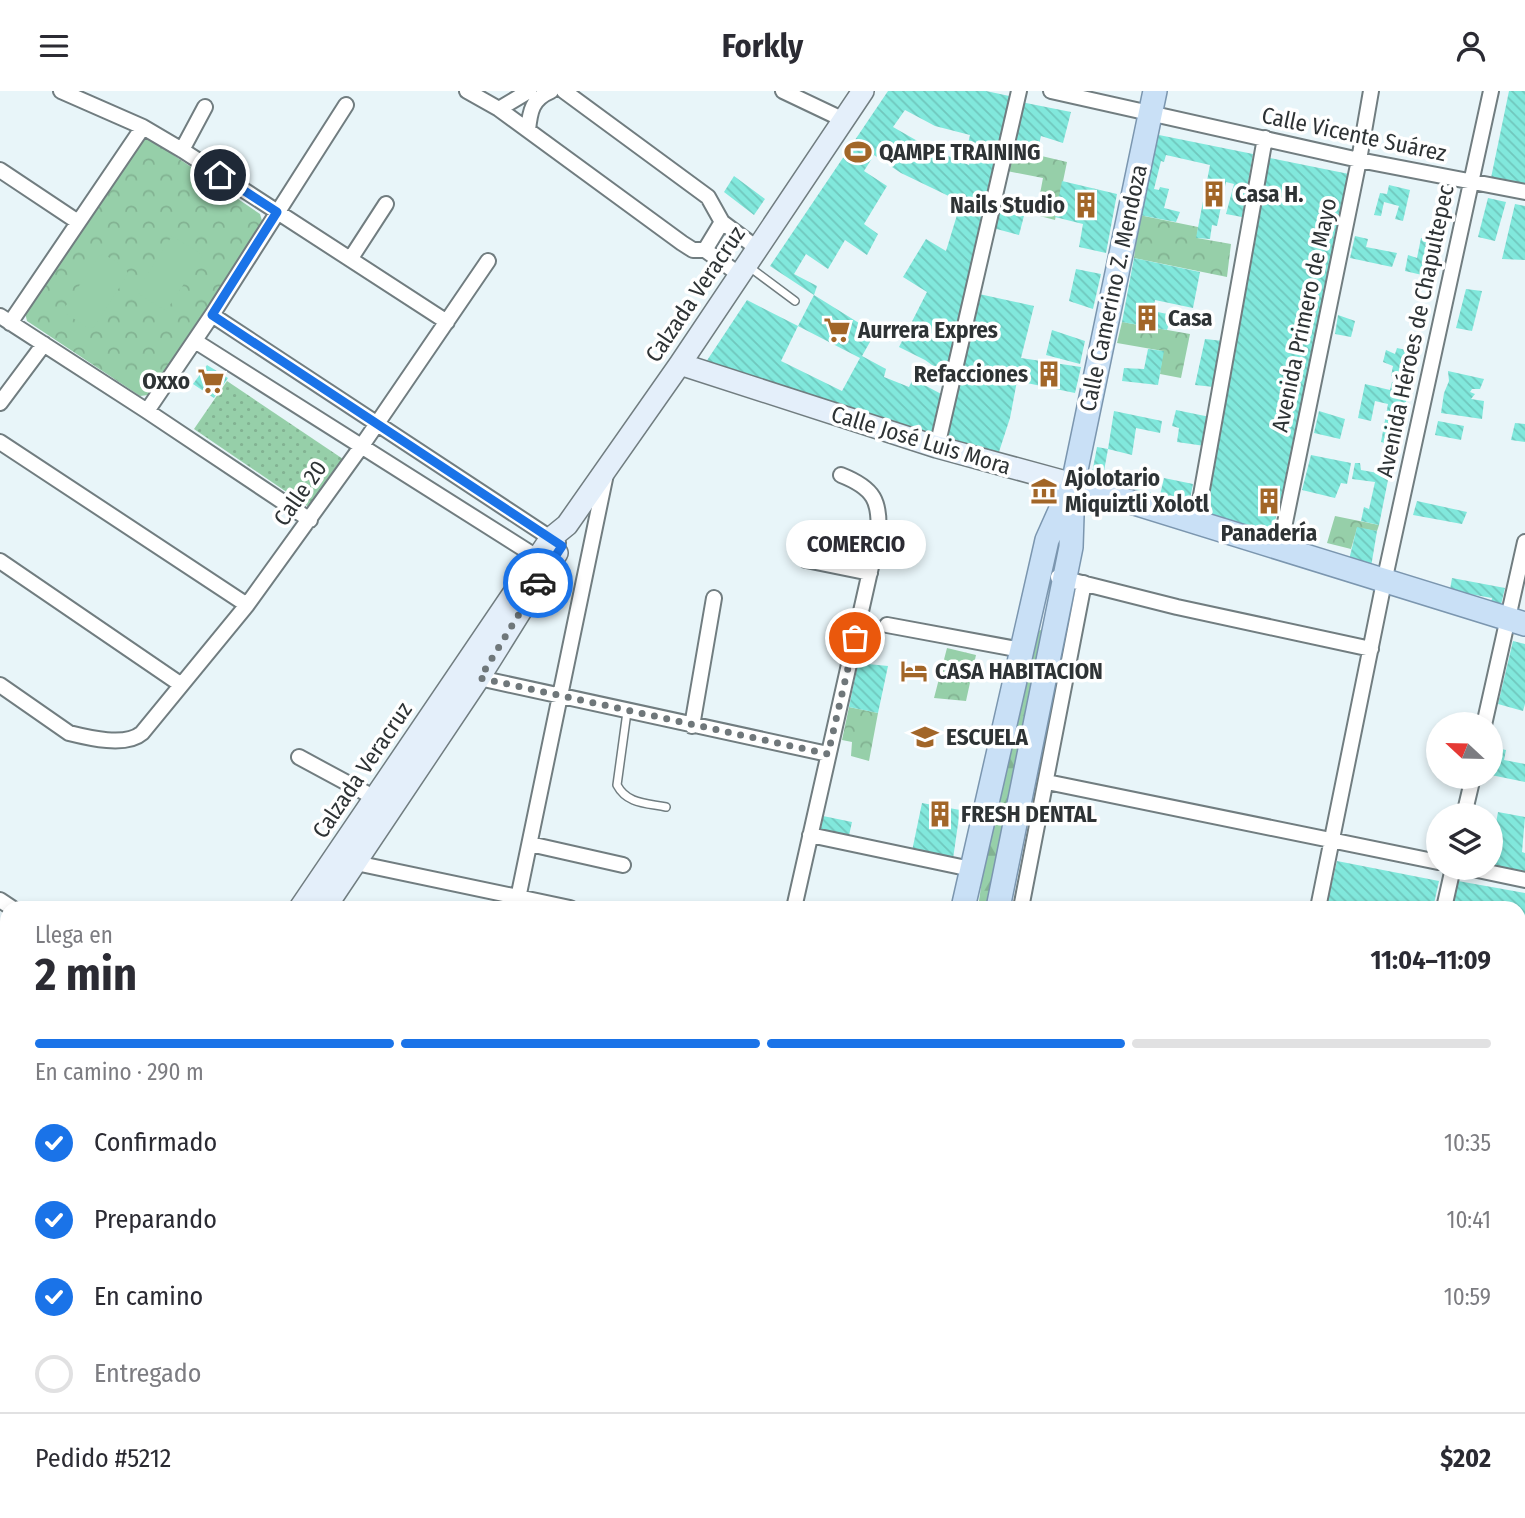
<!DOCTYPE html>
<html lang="es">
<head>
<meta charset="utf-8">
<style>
	:root { --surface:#fff; --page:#f7f7f7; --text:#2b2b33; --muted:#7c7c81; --line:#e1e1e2; --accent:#1a73e8 }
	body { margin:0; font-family:"Fira Sans Condensed",sans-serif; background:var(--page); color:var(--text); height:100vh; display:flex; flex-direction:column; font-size:26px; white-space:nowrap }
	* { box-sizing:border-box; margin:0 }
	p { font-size:23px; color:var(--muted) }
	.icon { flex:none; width:38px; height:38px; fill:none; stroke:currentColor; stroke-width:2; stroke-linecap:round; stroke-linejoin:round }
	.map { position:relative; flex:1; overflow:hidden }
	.sheet { position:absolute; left:0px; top:810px; width:1526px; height:618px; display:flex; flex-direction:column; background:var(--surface); border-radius:21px 21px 0 0; box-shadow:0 4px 10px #0003 }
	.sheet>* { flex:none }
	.needle { width:46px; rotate:292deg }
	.controls { position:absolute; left:1426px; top:621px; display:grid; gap:14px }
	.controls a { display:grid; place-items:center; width:77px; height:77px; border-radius:50%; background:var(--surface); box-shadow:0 4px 10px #0003; font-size:35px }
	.pin { position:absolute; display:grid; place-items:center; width:60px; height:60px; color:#fff; margin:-30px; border:4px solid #fff; border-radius:50%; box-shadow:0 2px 7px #0007 }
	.courier { position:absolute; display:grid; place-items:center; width:70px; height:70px; margin:-35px; border:5px solid #1a73e8; border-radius:50%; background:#fff; color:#222; box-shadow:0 2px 9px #0007 }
	.bubble { position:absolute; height:49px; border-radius:24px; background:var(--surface); box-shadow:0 4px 10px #0003; font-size:23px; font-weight:700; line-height:49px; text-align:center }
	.overview em { font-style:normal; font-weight:700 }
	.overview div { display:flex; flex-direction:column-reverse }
	.overview { display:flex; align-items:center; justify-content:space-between; height:119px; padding:0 35px }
	h1 { font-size:46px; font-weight:700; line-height:52px }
	.bar { display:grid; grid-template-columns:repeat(4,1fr); gap:10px 7px; align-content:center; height:84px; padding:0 35px }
	.bar i { height:9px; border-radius:5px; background:var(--line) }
	.bar .current { background:var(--accent) }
	.bar p { grid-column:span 4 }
	.line { display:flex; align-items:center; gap:18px; padding:0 35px; border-top:2px solid var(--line) }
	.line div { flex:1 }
	ol { padding:0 35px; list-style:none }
	li { display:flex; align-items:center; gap:21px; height:77px }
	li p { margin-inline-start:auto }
	li .icon { padding:7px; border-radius:50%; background:var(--accent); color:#fff; stroke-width:4 }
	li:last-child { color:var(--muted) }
	li i { width:38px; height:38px; border:4px solid var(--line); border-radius:50% }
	header { display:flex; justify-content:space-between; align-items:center; height:91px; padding:0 35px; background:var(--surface); font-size:32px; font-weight:700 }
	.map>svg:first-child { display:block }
	.grass { fill:url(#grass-dots) }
	.forest { fill:url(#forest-firs) }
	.park { fill:url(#park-crowns) }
	.pitch { fill:#96cfa9 }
	.building { fill:url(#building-back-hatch); fill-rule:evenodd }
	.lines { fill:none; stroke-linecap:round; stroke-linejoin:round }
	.lane-casing { stroke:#717d80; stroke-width:10 }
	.street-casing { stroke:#717d80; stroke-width:18 }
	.secondary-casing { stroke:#717d80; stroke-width:24 }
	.primary-casing { stroke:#7b96af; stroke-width:26 }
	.lane { stroke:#fff; stroke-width:7 }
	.street { stroke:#fff; stroke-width:14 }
	.secondary { stroke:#e4effa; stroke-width:21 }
	.primary { stroke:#c9e0f6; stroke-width:23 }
	.done { stroke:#6f777a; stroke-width:7; stroke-dasharray:0 12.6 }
	.route { stroke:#1a73e8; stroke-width:9 }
	.labels { text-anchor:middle; stroke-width:7; stroke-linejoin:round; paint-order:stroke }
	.street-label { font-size:23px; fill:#2e3335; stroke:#fff }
	.poi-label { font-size:23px; font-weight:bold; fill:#2e3335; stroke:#fff; text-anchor:start }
</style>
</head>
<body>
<header><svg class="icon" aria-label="menu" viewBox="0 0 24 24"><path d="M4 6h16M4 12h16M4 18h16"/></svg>Forkly<svg class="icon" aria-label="person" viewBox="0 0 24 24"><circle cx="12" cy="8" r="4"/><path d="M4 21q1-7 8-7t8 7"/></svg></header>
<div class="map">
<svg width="1525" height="1427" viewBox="0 0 1525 1427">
	<defs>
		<pattern id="grass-dots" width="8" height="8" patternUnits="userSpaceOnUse" patternTransform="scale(1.75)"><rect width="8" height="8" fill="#96cfa9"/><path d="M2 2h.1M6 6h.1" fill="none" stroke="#82b292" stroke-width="1.8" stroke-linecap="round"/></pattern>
		<pattern id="forest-firs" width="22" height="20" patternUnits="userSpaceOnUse" patternTransform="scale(1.75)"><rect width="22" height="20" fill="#96cfa9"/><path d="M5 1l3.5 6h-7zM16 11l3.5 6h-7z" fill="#82b292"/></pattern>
		<pattern id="park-crowns" width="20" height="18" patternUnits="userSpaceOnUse" patternTransform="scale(1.75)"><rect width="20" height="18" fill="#96cfa9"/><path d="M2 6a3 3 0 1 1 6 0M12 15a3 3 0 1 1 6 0" fill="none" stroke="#82b292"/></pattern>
		<pattern id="building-back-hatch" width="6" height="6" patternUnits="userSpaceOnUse" patternTransform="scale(1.75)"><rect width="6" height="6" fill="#81e8dc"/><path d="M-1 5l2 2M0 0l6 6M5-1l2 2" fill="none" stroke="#70c7bd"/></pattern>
	</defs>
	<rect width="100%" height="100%" fill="#e8f5f9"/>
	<!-- grass -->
	<path class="grass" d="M 227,290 L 343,368 L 310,417 L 194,338 Z"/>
	<!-- forest -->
	<path class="forest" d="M 1042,538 L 1045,541 L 988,817 L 978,817 L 989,739 L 1039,540 Z"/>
	<!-- park -->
	<path class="park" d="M 150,48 L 260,123 L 263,133 L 148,304 L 140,305 L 27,230 L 25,222 L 140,50 Z
		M 1033,63 L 1067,71 L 1055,129 L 1036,124 L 1043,87 L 1007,80 L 1010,67 L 1030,71 Z
		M 1139,124 L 1198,136 L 1197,147 L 1231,153 L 1227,186 L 1134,167 Z
		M 1122,231 L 1190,243 L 1181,287 L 1160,283 L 1163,260 L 1117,252 Z
		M 1335,425 L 1379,434 L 1377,440 L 1357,437 L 1351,458 L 1327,452 Z
		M 947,557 L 976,564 L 966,610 L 934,607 Z
		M 849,616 L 878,622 L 869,670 L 851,665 L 852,651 L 842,649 Z"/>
	<!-- pitch -->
	<path class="pitch" d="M 172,145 L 203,164 L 166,220 L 136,201 Z
		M 104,163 L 126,178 L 128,183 L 94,236 L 88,237 L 65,222 L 65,216 L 99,165 Z"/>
	<!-- building -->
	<path class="building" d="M 888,0 L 986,0 L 1014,6 L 949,286 L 925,269 L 899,256 L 927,201 L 903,186 L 926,148 L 946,160 L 961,111 L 901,82 L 874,64 L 864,80 L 887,95 L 864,133 L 878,143 L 867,164 L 845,149 L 828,178 L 806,163 L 794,183 L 817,195 L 814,204 L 770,175 ZM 905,19 L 935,35 L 970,44 L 967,57 L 974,59 L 969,74 L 928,56 L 893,36 Z
		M 1509,0 L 1525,0 L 1525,93 L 1491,87 Z
		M 1021,11 L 1071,21 L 1063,52 L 1041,45 L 1037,62 L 1011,57 Z
		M 1154,43 L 1253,63 L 1242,126 L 1226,123 L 1234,93 L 1226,91 L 1217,135 L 1212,134 L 1210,148 L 1196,147 L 1210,74 L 1166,64 L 1164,71 L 1161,70 L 1154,98 L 1159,99 L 1160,96 L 1169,98 L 1164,117 L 1180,121 L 1176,131 L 1139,124 Z
		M 1265,66 L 1349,83 L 1282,403 L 1270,450 L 1202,432 Z
		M 734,85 L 765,108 L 754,124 L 724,101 Z
		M 1062,90 L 1117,103 L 1106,162 L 1079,156 L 1083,133 L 1055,126 Z
		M 1389,94 L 1410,99 L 1403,130 L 1395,128 L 1399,115 L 1384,111 L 1381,125 L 1374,124 L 1380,102 L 1387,103 Z
		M 1488,107 L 1506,111 L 1495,150 L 1478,146 Z
		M 1515,113 L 1525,115 L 1525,169 L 1502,168 Z
		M 997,114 L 1025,121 L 1019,144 L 993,137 Z
		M 1355,145 L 1368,148 L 1366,156 L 1397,162 L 1392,176 L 1350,167 Z
		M 1421,147 L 1442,152 L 1435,187 L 1405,180 L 1408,164 L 1417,167 Z
		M 1134,167 L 1200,181 L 1193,217 L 1155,209 L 1153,220 L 1172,224 L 1167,239 L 1122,231 Z
		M 1076,178 L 1101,183 L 1093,218 L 1069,210 Z
		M 1466,198 L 1482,200 L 1472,240 L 1456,237 Z
		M 979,203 L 1034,215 L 1021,267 L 1081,276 L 1075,302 L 1017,290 L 1010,327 L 997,367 L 942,350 Z
		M 814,204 L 875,242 L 862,265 L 886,278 L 884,286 L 909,296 L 913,288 L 945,305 L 934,351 L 704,274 L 747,209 L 798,235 L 781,270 L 842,300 L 860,267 L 798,235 Z
		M 1338,224 L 1355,230 L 1351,246 L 1335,243 Z
		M 1052,239 L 1085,250 L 1080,273 L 1046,264 Z
		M 1205,248 L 1223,250 L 1214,296 L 1195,294 Z
		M 1397,257 L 1419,262 L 1412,289 L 1391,285 L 1393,275 L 1383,271 L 1386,259 L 1395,263 Z
		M 1148,258 L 1164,260 L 1158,294 L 1122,290 L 1124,277 L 1144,278 Z
		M 207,274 L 228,287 L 214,307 L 193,293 Z
		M 1448,280 L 1484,288 L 1480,298 L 1472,298 L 1470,301 L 1475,303 L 1471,308 L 1484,310 L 1482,328 L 1441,322 L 1444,302 L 1449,290 Z
		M 1392,291 L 1409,296 L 1397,355 L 1381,351 L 1388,313 L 1375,310 L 1371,330 L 1358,327 L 1365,293 L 1390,299 Z
		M 1176,319 L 1210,326 L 1205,355 L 1177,351 L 1179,337 L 1172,335 Z
		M 1114,320 L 1162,330 L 1160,342 L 1136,337 L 1132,364 L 1108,358 Z
		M 1319,320 L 1345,328 L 1340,348 L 1314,342 Z
		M 1438,330 L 1464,335 L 1461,349 L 1435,344 Z
		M 1515,332 L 1525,333 L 1525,351 L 1511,349 Z
		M 1097,356 L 1108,358 L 1100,402 L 1089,398 Z
		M 1311,364 L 1351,372 L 1347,393 L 1341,392 L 1335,407 L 1302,399 Z
		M 1355,372 L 1360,372 L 1361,379 L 1389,384 L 1379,434 L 1361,430 L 1364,416 L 1369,418 L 1375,391 L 1352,388 Z
		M 1164,387 L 1193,393 L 1187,424 L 1157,417 L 1129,407 L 1133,397 L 1159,404 L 1157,417 Z
		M 1417,410 L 1467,421 L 1462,433 L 1413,424 Z
		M 1357,436 L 1377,440 L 1371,476 L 1349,469 Z
		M 1452,487 L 1505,497 L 1500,518 L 1490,516 L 1492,507 L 1458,501 L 1449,505 Z
		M 1513,550 L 1525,553 L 1525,613 L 1523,620 L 1498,613 Z
		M 858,572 L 888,575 L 878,622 L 849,616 Z
		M 1491,656 L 1506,659 L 1504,669 L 1525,673 L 1525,691 L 1491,684 Z
		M 922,712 L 960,719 L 953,768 L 912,760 Z
		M 1498,721 L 1525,726 L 1522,761 L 1525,762 L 1525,782 L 1491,776 L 1491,743 L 1494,743 Z
		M 823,725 L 852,731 L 848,749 L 820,743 Z
		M 1337,770 L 1439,790 L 1433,817 L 1326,817 Z
		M 1458,790 L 1525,802 L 1525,989 L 1519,988 L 1519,817 L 1453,817 Z"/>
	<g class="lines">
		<!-- lane casing -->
		<g class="lane-casing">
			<path id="lane" d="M 748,175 L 795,210
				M 627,621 L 617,694 C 627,713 646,712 666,716
				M 782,1427 L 783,1421"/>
		</g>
		<!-- street casing -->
		<g class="street-casing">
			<path id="street" d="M 61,0 L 143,36 L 182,59 L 447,231
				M 467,0 L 499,18 L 682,152 L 693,159 L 705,159 L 740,184
				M 564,0 L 708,106 L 722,131 L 758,158
				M 783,0 L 844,29
				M 1051,0 L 1359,69 L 1525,101
				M 499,18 L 529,0
				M 528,39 C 530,20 532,8 551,0
				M 182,59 L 205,16
				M 0,79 L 78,131
				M 705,159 L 722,131
				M 351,167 L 386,113
				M 212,224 L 558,452
				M 0,225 L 147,320 L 310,429
				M 10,232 L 143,36
				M 195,250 L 543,470
				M 0,312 L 44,253
				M 147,320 L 212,224 L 346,14
				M 0,351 L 247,514
				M 937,356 L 1019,0
				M 1196,432 L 1265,47
				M 1280,456 L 1359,69 L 1371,0
				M 806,469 L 870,482
				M 0,470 L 180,593
				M 1058,486 L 1177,516 L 1371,558
				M 887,534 L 1022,559
				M 479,587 L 828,663
				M 0,594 L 69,642 C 89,647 126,656 142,642 L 247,514 L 361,356 L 488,170
				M 1484,634 L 1525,451
				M 692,635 L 714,507
				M 299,666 L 375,707
				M 1047,691 L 1438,771
				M 1464,724 L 1473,686
				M 810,744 L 971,778
				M 530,753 L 623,774
				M 349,768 L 356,772 L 570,817
				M 1468,777 L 1525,789
				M 0,809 L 12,817
				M 516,817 L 606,383
				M 794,817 L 878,445 C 881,410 874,397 841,384
				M 1021,817 L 1084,492
				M 1318,817 L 1384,491 L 1491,0
				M 1444,817 L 1453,777
				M 0,1060 L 7,1062
				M 1519,1109 L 1525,1083
				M 0,1372 L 7,1374
				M 164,1421 L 165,1427
				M 1103,1421 L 1129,1427
				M 91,1427 L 92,1423
				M 377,1427 L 378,1421
				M 1052,1427 L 1053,1421
				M 1183,1427 L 1185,1421
				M 1308,1427 L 1309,1421
				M 1446,1427 L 1447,1421"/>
		</g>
		<!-- secondary casing -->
		<g class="secondary-casing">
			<path id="secondary" d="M 680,273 L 937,356 L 1073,393
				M 300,817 L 530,478 L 551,447 L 567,434 L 680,273 L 863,0
				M 325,817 L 479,587 L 557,462
				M 0,1262 L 7,1252
				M 0,1299 L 7,1288"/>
		</g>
		<!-- primary casing -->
		<g class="primary-casing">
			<path id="primary" d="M 1073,393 L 1525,533
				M 963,817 L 1047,449 L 1068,402
				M 998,817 L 1071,456 L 1073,393 L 1155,0
				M 836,1427 L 838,1421
				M 876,1427 L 877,1421"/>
		</g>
		<!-- lane -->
		<use href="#lane" class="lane"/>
		<!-- street -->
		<use href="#street" class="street"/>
		<!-- secondary -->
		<use href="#secondary" class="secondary"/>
		<!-- primary -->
		<use href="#primary" class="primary"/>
	</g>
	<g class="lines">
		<!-- done -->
		<path class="done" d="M 538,492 L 480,587 L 828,663 L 855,547"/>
		<!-- route -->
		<path class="route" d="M 220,84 L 277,121 L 212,224 L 562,455 L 538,492"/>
	</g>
	<!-- icons -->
	<defs>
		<g id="stadium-bare" transform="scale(2.1)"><path d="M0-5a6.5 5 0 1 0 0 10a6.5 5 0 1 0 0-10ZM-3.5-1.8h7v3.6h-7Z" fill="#a26628" stroke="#fff" stroke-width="2.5" paint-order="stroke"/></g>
		<g id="building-bare" transform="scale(2.1)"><path d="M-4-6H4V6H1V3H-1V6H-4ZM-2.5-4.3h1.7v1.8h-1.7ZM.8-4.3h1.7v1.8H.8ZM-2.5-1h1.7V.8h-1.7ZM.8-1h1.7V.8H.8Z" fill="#a26628" stroke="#fff" stroke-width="2.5" paint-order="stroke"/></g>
		<g id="supermarket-bare" transform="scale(2.1)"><path d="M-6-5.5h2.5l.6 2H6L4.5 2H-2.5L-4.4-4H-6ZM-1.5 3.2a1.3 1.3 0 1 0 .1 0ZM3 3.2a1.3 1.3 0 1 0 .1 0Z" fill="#a26628" stroke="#fff" stroke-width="2.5" paint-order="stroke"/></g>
		<g id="museum-bare" transform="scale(2.1)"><path d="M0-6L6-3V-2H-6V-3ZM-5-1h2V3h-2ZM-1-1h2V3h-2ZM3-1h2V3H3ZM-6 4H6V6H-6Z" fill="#a26628" stroke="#fff" stroke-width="2.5" paint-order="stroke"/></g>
		<g id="hotel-bare" transform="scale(2.1)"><path d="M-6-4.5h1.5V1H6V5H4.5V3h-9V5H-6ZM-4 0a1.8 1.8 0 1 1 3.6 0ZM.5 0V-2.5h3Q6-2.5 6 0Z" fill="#a26628" stroke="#fff" stroke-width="2.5" paint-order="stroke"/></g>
		<g id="school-bare" transform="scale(2.1)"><path d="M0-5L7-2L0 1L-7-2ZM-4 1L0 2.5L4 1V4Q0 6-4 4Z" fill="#a26628" stroke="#fff" stroke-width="2.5" paint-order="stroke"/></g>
	</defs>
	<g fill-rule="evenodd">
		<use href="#stadium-bare" x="858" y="61"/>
		<use href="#building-bare" x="1214" y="103"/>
		<use href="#building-bare" x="1086" y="114"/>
		<use href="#building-bare" x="1147" y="227"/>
		<use href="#supermarket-bare" x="837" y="239"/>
		<use href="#building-bare" x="1049" y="283"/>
		<use href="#supermarket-bare" x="211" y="290"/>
		<use href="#museum-bare" x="1044" y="400"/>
		<use href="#building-bare" x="1269" y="410"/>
		<use href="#hotel-bare" x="914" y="580"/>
		<use href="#school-bare" x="925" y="646"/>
		<use href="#building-bare" x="940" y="723"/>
	</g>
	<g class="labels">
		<!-- street labels -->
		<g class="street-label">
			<text transform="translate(1354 43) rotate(12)" y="8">Calle Vicente Suárez</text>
			<text transform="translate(1113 197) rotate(-78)" y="8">Calle Camerino Z. Mendoza</text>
			<text transform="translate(695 203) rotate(-56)" y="8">Calzada Veracruz</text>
			<text transform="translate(1304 224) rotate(-78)" y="8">Avenida Primero de Mayo</text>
			<text transform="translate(1415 240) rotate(-78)" y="8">Avenida Héroes de Chapultepec</text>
			<text transform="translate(921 349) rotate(17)" y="8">Calle José Luis Mora</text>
			<text transform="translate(300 402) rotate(-55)" y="8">Calle 20</text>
			<text transform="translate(362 679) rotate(-56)" y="8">Calzada Veracruz</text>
		</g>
		<!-- poi labels -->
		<g class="poi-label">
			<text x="879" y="69">QAMPE TRAINING</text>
			<text x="1235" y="111">Casa H.</text>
			<text x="1065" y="122" text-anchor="end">Nails Studio</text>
			<text x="1168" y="235">Casa</text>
			<text x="858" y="247">Aurrera Expres</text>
			<text x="1028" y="291" text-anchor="end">Refacciones</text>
			<text x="190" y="298" text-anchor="end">Oxxo</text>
			<text x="1065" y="395">Ajolotario<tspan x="1065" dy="26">Miquiztli Xolotl</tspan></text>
			<text x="1269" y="450" text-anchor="middle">Panadería</text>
			<text x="935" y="588">CASA HABITACION</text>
			<text x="946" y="654">ESCUELA</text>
			<text x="961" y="731">FRESH DENTAL</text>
		</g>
	</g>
</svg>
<div class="controls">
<a><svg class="needle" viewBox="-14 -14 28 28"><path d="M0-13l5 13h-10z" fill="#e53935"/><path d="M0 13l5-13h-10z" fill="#7c7c81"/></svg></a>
<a><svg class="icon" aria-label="layers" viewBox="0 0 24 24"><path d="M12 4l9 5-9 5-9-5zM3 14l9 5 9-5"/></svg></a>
</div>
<div class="pin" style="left:855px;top:547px;background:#ea580c"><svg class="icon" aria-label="bag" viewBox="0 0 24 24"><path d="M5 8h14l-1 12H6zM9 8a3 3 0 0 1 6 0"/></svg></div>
<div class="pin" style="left:220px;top:84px;background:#1f2937"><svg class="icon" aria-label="home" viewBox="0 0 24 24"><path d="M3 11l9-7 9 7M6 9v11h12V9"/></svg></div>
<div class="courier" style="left:538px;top:492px"><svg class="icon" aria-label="car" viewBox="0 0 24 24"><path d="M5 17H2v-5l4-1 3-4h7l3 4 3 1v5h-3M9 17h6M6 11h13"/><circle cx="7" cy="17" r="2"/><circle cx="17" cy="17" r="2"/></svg></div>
<div class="bubble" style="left:786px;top:429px;width:140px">COMERCIO</div>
<section class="sheet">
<div class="overview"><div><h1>2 min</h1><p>Llega en</p></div><em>11:04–11:09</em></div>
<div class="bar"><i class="current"></i><i class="current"></i><i class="current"></i><i></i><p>En camino · 290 m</p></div>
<ol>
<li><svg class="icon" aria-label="check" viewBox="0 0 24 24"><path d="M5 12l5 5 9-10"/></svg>Confirmado<p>10:35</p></li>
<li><svg class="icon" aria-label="check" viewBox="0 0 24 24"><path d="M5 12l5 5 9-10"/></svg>Preparando<p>10:41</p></li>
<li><svg class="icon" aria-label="check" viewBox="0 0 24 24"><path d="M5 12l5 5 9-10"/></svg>En camino<p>10:59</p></li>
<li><i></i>Entregado</li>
</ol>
<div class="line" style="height:91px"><div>Pedido #5212</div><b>$202</b></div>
</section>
</div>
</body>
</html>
